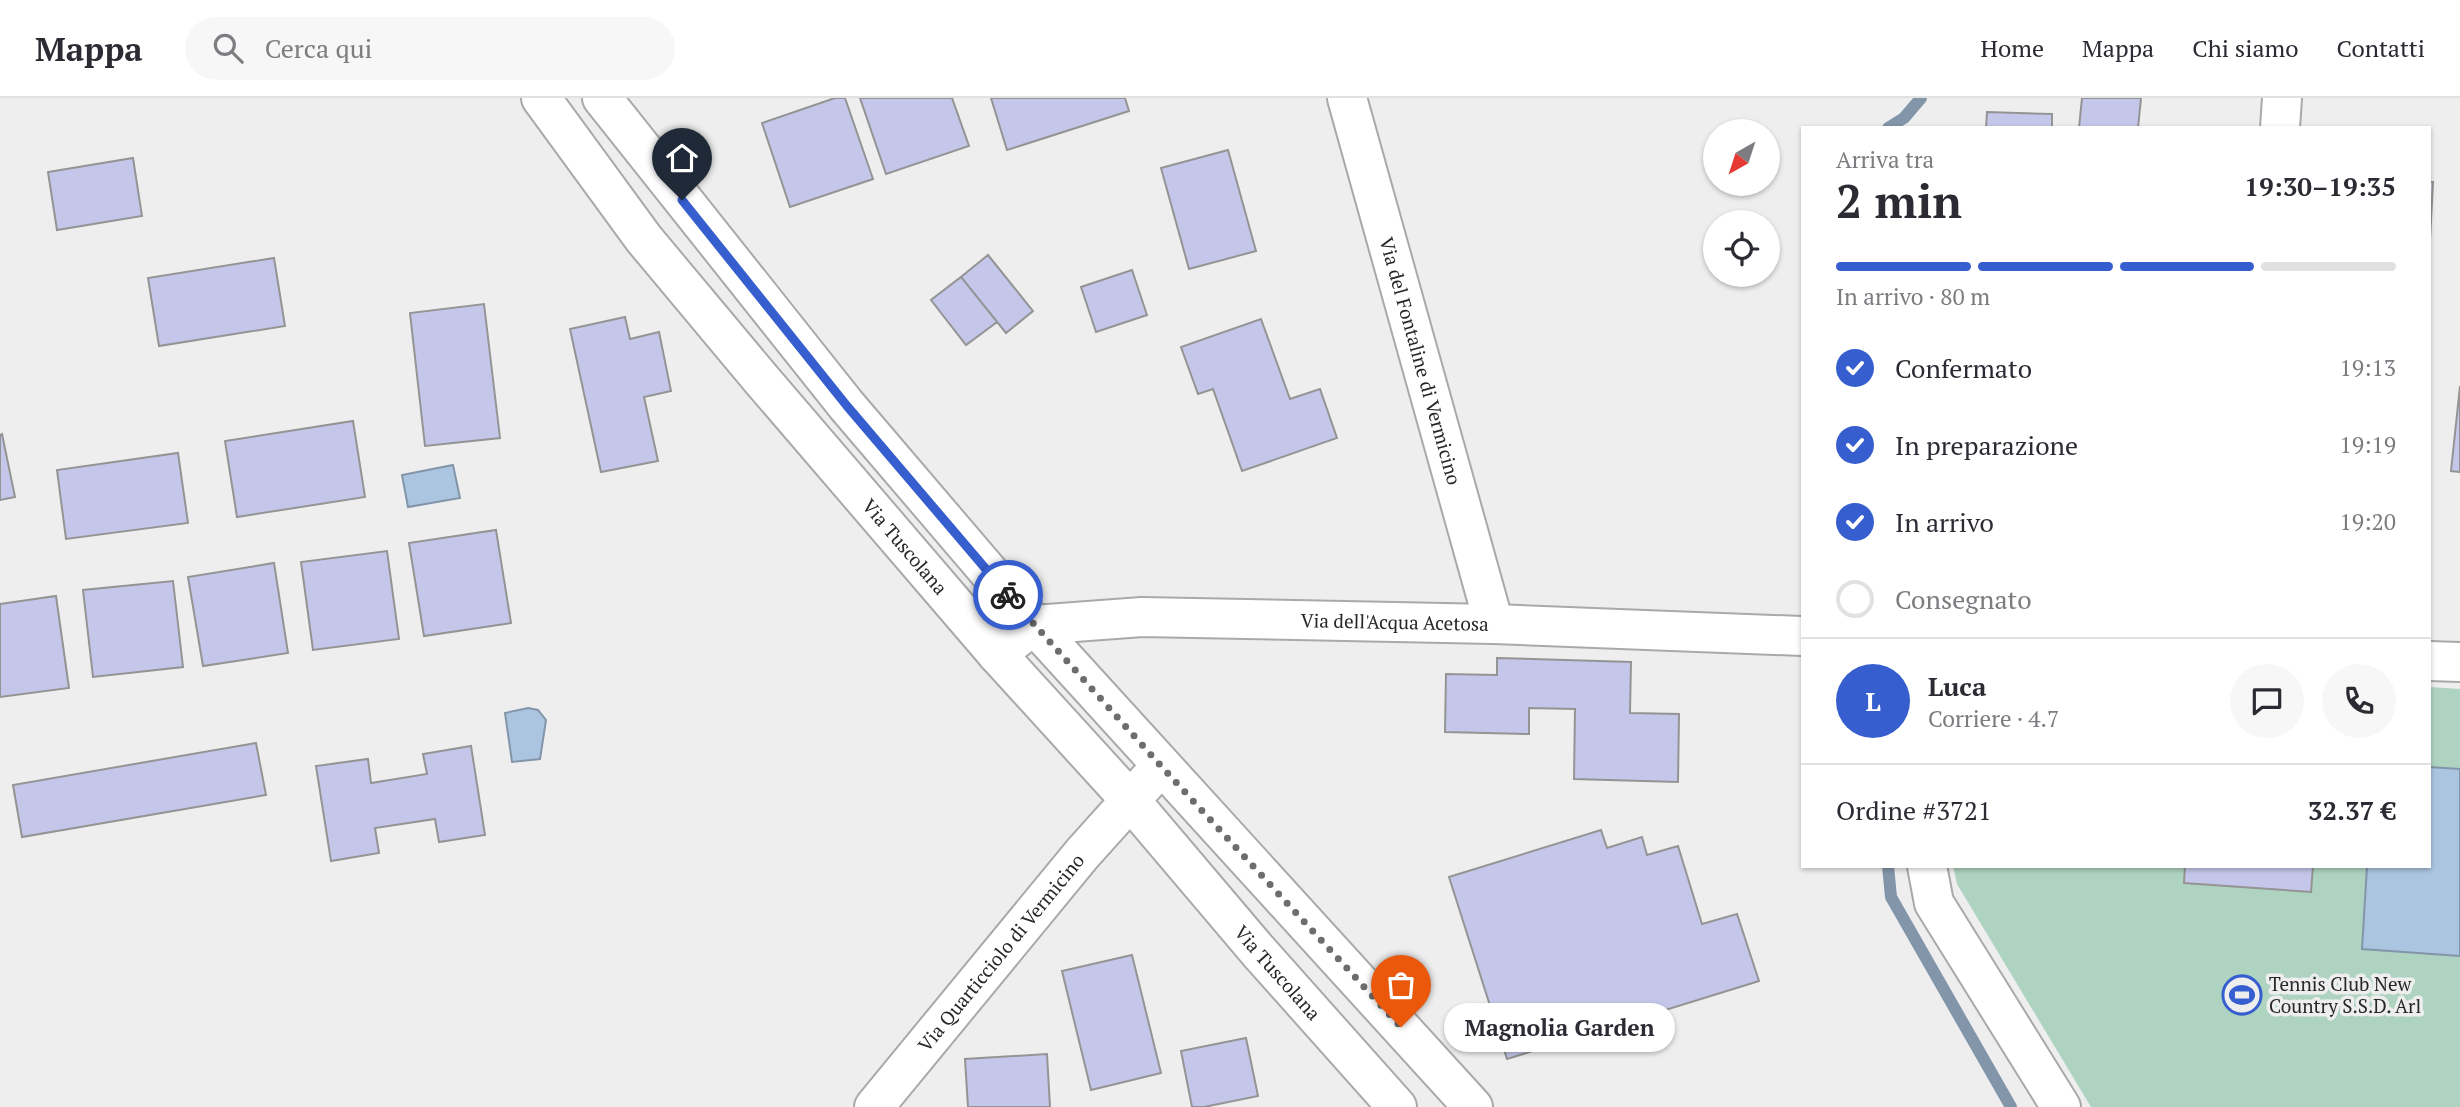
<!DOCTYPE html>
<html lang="it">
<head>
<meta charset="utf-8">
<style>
	:root { --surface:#fff; --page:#f7f7f7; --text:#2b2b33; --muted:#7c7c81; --line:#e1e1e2; --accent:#375ecf }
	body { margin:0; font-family:"PT Serif",serif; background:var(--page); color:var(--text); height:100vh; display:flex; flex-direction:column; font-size:26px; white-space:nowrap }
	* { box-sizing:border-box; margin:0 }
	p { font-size:23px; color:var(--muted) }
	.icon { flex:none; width:38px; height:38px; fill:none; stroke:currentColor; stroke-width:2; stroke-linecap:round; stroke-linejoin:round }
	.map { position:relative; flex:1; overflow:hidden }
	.details { position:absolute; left:1801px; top:28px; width:630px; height:742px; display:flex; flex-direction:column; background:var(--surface); border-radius:0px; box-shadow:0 2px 5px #0004 }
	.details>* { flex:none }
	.needle { width:46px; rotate:219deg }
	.controls { position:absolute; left:1703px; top:21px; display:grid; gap:14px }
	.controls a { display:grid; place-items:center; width:77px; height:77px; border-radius:50%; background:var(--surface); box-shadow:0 2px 5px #0004; font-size:35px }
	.pin { position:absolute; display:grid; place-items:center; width:60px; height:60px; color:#fff; margin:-72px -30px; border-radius:50% 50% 50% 0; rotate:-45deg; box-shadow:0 0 7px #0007 }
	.pin .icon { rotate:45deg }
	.courier { position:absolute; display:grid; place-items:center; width:70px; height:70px; margin:-35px; border:5px solid #375ecf; border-radius:50%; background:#fff; color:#222; box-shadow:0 2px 9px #0007 }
	.bubble { position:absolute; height:49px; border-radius:24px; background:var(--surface); box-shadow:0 2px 5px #0004; font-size:23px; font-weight:800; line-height:49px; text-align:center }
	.summary em { font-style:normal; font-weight:800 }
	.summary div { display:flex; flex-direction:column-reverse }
	.summary { display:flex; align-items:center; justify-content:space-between; height:119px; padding:0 35px }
	h1 { font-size:46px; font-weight:800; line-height:52px }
	.bar { display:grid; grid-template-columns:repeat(4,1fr); gap:10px 7px; align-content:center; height:84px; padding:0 35px }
	.bar i { height:9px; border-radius:5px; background:var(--line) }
	.bar .selected { background:var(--accent) }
	.bar p { grid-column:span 4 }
	.line { display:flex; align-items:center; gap:18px; padding:0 35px; border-top:2px solid var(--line) }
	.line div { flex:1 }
	.round { display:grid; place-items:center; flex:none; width:74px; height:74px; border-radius:37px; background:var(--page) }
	ol { padding:0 35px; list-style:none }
	li { display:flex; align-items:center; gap:21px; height:77px }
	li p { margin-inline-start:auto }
	li .icon { padding:7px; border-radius:50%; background:var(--accent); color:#fff; stroke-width:4 }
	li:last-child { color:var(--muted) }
	li i { width:38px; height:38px; border:4px solid var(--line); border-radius:50% }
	header { display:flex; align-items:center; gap:42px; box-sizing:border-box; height:98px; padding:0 35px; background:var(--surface); border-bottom:2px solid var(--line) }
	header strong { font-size:33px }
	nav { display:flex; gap:38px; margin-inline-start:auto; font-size:24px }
	.search { width:490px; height:63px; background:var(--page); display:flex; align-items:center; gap:18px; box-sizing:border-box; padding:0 24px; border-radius:38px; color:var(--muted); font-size:26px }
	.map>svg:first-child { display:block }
	.green { fill:#aed3c1 }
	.water { fill:#abc4e0; stroke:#8395a9; stroke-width:2 }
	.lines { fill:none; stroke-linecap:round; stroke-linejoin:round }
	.stream { stroke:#8395a9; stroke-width:12 }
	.building { fill:#c5c7ea; stroke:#949495; stroke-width:2 }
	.minor-casing { stroke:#a9a9aa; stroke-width:42 }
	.major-casing { stroke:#a9a9aa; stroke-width:42 }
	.minor { stroke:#fff; stroke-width:38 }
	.major { stroke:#fff; stroke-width:38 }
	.done { stroke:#6d6d6e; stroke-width:7; stroke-dasharray:0 12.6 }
	.route { stroke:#375ecf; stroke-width:9 }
	.labels { text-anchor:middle; stroke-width:7; stroke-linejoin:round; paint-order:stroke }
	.street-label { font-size:19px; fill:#272728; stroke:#eeeeef }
	.poi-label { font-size:19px; fill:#272728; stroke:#eeeeef; text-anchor:start }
</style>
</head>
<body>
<header>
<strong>Mappa</strong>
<div class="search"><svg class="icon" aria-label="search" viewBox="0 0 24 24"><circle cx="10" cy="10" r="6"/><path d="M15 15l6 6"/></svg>Cerca qui</div>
<nav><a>Home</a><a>Mappa</a><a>Chi siamo</a><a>Contatti</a></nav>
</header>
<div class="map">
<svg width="2460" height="1009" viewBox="0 0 2460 1009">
	<rect width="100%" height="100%" fill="#eeeeef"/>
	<!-- green -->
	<path class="green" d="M 2429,589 L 2460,591 L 2460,1009 L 2091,1009 L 1957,786 L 1953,768 L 2429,768 Z"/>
	<!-- water -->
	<path class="water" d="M 453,367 L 460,400 L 408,409 L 402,377 Z
		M 528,610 L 538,612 L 546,622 L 540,661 L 512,664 L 505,615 Z
		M 2429,669 L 2460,671 L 2460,858 L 2362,851 L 2367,768 L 2429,768 Z"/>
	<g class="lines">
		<!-- stream -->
		<path class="stream" d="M 1888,30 L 1904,20 L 1921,0
			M 1888,768 L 1891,799 L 2011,1009"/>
	</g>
	<!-- building -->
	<path class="building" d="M 835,0 L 845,0 L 873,81 L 790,109 L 762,25 Z
		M 860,0 L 952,0 L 969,48 L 886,76 Z
		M 991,0 L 1125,0 L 1129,13 L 1007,52 Z
		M 2082,0 L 2141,0 L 2138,30 L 2079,30 Z
		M 1987,14 L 2052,16 L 2052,30 L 1986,30 Z
		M 1228,52 L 1256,153 L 1189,171 L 1161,70 Z
		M 133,60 L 142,118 L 57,132 L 48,74 Z
		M 2429,84 L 2433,84 L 2429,161 Z
		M 988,157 L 1033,213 L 1006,235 L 961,179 Z
		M 274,160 L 285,228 L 159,248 L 148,180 Z
		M 1132,172 L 1147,217 L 1096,234 L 1081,189 Z
		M 961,179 L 997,224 L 966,247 L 931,202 Z
		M 484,206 L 500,340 L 425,348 L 410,215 Z
		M 625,219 L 630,241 L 659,234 L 671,293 L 644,299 L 658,363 L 601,374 L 570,231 Z
		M 1261,221 L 1290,301 L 1320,291 L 1337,340 L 1242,373 L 1213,291 L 1198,296 L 1181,249 Z
		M 2460,288 L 2460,374 L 2451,373 Z
		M 353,323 L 365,399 L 237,419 L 225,343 Z
		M 2,336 L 15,399 L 0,402 L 0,337 Z
		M 178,355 L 188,425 L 66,441 L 57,372 Z
		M 496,432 L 511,525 L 424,538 L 409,445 Z
		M 387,453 L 399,541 L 313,552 L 301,464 Z
		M 274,465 L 288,555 L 203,568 L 188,479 Z
		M 173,483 L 183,569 L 93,579 L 83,492 Z
		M 56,498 L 69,590 L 0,599 L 0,506 Z
		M 1497,560 L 1631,564 L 1630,615 L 1679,616 L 1678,684 L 1574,681 L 1575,611 L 1529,610 L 1529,636 L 1445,634 L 1446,576 L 1497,577 Z
		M 256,645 L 266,697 L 22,739 L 13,687 Z
		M 471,648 L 485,737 L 439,744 L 435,721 L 375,730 L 379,755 L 331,763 L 316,668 L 368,661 L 371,685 L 427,676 L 423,656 Z
		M 1601,732 L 1607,750 L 1642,739 L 1647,757 L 1678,748 L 1702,826 L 1737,816 L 1759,883 L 1507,961 L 1449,779 Z
		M 2185,768 L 2313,768 L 2311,794 L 2184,785 Z
		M 1132,857 L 1161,975 L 1091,992 L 1062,873 Z
		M 1246,940 L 1258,998 L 1204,1009 L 1192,1009 L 1181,953 Z
		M 1047,956 L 1050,1009 L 968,1009 L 965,961 Z"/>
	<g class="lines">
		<!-- minor casing -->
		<g class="minor-casing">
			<g id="minor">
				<path id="s1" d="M 1347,0 L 1494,526"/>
				<path d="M 2280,30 L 2282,0"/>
				<path id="s2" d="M 997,556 L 1034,527 L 1142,519 L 1494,526 L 1802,538"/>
				<path d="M 2429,563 L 2460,564"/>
				<path d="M 1927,768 L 1934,805 L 2061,1009"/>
				<path id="s3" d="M 874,1009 L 1082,756 L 1161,668"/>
			</g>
		</g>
		<!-- major casing -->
		<g class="major-casing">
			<g id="major">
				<path id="s4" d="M 541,0 L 644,141 L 761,281 L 997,556 L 1130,702 L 1258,853 L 1397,1009"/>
				<path d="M 602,0 L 847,308 L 1034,527 L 1473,1009"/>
			</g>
		</g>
		<!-- minor -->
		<use href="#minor" class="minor"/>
		<!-- major -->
		<use href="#major" class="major"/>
	</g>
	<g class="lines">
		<!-- done -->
		<path class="done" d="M 1008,497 L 1161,668 L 1401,929"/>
		<!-- route -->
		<path class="route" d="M 682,102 L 847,308 L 1008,497"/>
	</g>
	<!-- icons -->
	<defs>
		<g id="stadium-ring" transform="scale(2.0125)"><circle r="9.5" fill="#eeeeef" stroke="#375ecf" stroke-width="1.5"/><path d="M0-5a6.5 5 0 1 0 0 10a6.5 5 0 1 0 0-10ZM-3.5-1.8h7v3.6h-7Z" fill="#375ecf"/></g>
	</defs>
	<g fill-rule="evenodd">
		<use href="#stadium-ring" x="2242" y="897"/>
	</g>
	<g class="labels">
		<!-- street labels -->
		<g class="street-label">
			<text dy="7" stroke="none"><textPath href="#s1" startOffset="273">Via del Fontaline di Vermicino</textPath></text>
			<text dy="7" stroke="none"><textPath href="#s4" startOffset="578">Via Tuscolana</textPath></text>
			<text dy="7" stroke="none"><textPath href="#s2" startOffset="408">Via dell'Acqua Acetosa</textPath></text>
			<text dy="7" stroke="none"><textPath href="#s3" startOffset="200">Via Quarticciolo di Vermicino</textPath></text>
			<text dy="7" stroke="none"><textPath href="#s4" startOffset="1144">Via Tuscolana</textPath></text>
		</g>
		<!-- poi labels -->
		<g class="poi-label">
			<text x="2269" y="893">Tennis Club New<tspan x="2269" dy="22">Country S.S.D. Arl</tspan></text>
		</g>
	</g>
</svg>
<div class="controls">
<a><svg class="needle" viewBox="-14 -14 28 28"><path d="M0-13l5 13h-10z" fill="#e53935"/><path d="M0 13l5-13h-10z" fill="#7c7c81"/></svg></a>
<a><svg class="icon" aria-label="locate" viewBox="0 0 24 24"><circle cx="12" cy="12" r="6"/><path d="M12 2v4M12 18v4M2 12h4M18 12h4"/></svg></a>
</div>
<div class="pin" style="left:1401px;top:929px;background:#ea580c"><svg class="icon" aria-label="bag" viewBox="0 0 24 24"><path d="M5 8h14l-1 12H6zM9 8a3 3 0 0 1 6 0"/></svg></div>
<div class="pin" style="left:682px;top:102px;background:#1f2937"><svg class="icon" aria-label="home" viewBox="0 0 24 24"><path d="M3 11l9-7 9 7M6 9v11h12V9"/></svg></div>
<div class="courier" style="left:1008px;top:497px"><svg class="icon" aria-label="bike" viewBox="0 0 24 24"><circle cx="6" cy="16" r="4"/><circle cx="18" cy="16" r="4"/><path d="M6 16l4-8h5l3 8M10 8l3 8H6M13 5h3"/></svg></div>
<div class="bubble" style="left:1444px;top:905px;width:231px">Magnolia Garden</div>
<section class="details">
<div class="summary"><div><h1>2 min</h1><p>Arriva tra</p></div><em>19:30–19:35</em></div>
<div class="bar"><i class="selected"></i><i class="selected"></i><i class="selected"></i><i></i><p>In arrivo · 80 m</p></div>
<ol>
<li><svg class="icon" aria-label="check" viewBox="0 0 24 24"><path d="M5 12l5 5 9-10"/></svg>Confermato<p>19:13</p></li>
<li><svg class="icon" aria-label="check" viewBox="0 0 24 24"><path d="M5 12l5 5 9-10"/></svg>In preparazione<p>19:19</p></li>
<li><svg class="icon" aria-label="check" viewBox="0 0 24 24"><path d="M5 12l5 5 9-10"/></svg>In arrivo<p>19:20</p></li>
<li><i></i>Consegnato</li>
</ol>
<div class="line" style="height:126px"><b class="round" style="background:var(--accent);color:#fff">L</b><div><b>Luca</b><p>Corriere · 4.7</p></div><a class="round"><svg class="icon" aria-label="chat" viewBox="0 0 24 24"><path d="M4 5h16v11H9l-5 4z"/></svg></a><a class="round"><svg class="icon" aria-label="phone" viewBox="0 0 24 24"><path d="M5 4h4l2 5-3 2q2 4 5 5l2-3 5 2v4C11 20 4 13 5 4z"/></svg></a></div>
<div class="line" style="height:91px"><div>Ordine #3721</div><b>32.37 €</b></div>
</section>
</div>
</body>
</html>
